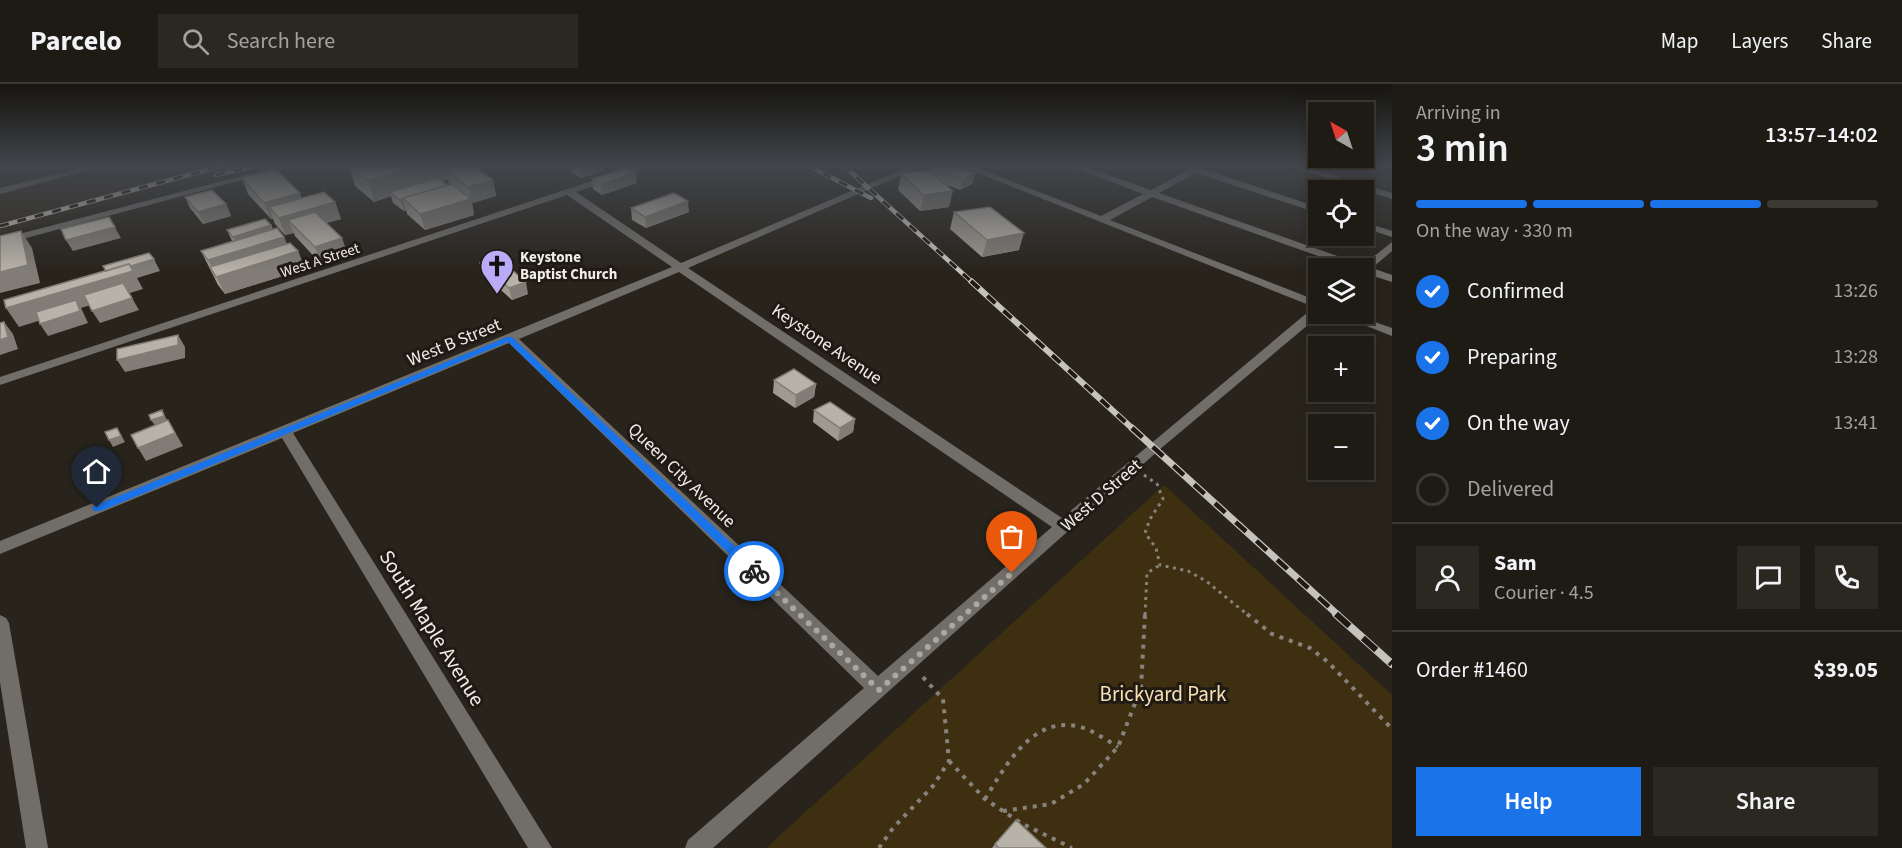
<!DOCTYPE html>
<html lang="en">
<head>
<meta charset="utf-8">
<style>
	:root { --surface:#1e1b15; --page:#2b2822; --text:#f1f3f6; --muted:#a1a1a0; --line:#3c3934; --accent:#1a73e8 }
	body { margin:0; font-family:"Source Sans 3",sans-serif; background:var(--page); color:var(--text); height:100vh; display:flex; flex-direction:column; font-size:22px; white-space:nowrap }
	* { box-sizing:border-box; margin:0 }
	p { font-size:20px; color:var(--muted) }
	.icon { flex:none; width:33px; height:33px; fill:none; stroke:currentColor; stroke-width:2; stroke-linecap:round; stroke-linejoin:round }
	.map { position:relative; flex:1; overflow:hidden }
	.drawer { display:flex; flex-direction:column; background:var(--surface); width:510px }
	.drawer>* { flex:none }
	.needle { width:39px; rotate:321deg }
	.buttons { position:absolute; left:1308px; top:18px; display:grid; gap:12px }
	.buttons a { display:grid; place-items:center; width:66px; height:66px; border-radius:0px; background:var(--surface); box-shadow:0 3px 15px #0003,0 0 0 2px var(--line); font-size:30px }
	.pin { position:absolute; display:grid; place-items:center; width:51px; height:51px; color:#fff; margin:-62px -26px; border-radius:50% 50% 50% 0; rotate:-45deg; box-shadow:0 0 6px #0007 }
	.pin .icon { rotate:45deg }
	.courier { position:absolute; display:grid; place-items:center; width:60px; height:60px; margin:-30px; border:4px solid #1a73e8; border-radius:50%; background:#fff; color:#222; box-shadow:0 2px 8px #0007 }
	.overview em { font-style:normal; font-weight:600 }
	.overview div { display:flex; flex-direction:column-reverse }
	.overview { display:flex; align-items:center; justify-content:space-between; height:102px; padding:0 24px }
	h1 { font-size:39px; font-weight:600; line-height:45px }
	.bar { display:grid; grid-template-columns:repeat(4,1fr); gap:9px 6px; align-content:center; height:72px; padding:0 24px }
	.bar i { height:8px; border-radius:4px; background:var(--line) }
	.bar .on { background:var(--accent) }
	.bar p { grid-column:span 4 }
	.line { display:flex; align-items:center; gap:15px; padding:0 24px; border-top:2px solid var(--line) }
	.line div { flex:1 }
	.round { display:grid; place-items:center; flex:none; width:63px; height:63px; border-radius:0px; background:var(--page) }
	ol { padding:0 24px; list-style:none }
	li { display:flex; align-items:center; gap:18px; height:66px }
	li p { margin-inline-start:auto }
	li .icon { padding:6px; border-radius:50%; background:var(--accent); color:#fff; stroke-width:4 }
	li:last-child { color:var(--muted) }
	li i { width:33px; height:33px; border:3px solid var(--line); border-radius:50% }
	.primary-button { display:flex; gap:12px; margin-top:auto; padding:12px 24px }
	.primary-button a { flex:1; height:69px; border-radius:0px; background:var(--accent); color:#fff; font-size:24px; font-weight:600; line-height:69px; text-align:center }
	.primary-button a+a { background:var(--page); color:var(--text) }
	header { display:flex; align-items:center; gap:36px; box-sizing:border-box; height:84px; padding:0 30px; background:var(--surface); border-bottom:2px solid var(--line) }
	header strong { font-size:28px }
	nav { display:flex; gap:33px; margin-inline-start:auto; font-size:21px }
	.search { width:420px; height:54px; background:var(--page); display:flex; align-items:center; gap:15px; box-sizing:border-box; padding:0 21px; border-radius:0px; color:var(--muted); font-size:22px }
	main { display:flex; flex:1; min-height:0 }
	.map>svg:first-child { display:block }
	.built { fill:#31291b }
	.green { fill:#3f2f11 }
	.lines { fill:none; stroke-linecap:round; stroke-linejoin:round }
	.path-far1 { stroke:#86837c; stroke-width:3; stroke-dasharray:3 4.5; stroke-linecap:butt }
	.path { stroke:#86837c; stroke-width:4; stroke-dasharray:4 6; stroke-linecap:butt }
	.minor { fill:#716e6a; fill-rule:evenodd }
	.rail-far3-casing { stroke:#c6c3bc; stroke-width:4.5 }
	.rail-far2-casing { stroke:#c6c3bc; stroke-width:6 }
	.rail-far1-casing { stroke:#c6c3bc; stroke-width:7 }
	.rail-casing { stroke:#c6c3bc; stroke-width:8 }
	.rail-far3 { stroke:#1f1a13; stroke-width:3; stroke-dasharray:9; stroke-linecap:butt }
	.rail-far2 { stroke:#1f1a13; stroke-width:4; stroke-dasharray:11; stroke-linecap:butt }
	.rail-far1 { stroke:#1f1a13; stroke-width:4.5; stroke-dasharray:14; stroke-linecap:butt }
	.rail { stroke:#1f1a13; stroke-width:6; stroke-dasharray:18; stroke-linecap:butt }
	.wall { fill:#9e9a90; fill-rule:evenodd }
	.shaded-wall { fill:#817d76 }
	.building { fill:#b8b3a8; stroke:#817d76; stroke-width:1.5 }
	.route { fill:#1a73e8 }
	.done { stroke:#aaa7a0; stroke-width:6; stroke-dasharray:0 10.8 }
	.labels { text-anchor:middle; stroke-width:6; stroke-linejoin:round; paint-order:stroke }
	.far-poi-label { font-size:15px; font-weight:bold; fill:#f0ede7; stroke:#1f1a13; text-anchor:start }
	.far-street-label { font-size:15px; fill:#f0ede7; stroke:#1f1a13 }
	.street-label { font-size:18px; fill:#f0ede7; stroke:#1f1a13 }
	.near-street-label { font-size:21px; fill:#f0ede7; stroke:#1f1a13 }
	.near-park-label { font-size:21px; fill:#f8e0b3; stroke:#1f1a13 }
</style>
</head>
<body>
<header>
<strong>Parcelo</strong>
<div class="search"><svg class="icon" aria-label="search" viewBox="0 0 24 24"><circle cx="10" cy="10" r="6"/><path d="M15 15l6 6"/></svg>Search here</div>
<nav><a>Map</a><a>Layers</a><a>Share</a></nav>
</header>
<main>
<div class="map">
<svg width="1392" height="764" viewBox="0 0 1392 764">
	<rect width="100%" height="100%" fill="#28241c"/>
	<!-- built -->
	<path class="built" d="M 0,81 L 269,81 L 186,99 L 0,150 Z"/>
	<!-- green -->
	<path class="green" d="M 1164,401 L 1392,611 L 1392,764 L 766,764 Z"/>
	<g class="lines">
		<!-- path-far1 -->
		<path class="path-far1" d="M 1144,391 L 1157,400 L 1163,415 L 1150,435 L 1145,449 L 1156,464 L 1160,481 L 1188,487 L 1206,497 L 1248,531
			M 1145,531 L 1147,489 L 1160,481"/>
		<!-- path -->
		<path class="path" d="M 1247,530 L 1272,550 L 1310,564 L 1328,578 L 1392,645
			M 949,677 L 985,715 L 1021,739 L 1072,764
			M 985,715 C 1005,683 1031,633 1077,642 C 1091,645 1105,655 1118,663
			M 1003,727 L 1051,720 L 1084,700 L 1118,663 L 1141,604 L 1145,530
			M 879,764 L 893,744 L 933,702 L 949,677 L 943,615 L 920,590"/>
		<!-- minor -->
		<path class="minor" d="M 93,81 L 108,81 L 0,110 L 0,104 Z
			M 284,81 L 298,81 L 0,161 L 0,155 Z
			M 640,81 L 653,81 L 576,108 L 681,179 L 913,81 L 925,81 L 688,184 L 1062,434 L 1314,223 L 958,81 L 970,81 L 1101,132 L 1143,110 L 1067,81 L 1080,81 L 1151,106 L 1188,86 L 1177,81 L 1202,82 L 1203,85 L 1318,123 L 1318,129 L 1196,89 L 1159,109 L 1363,181 L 1392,158 L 1392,167 L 1372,184 L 1392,191 L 1392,198 L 1364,189 L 1364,184 L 1352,184 L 1152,113 L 1110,136 L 1318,217 L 1318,230 L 1321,230 L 1159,366 L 713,764 L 685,764 L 688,756 L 864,604 L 509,259 L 293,349 L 552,764 L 528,764 L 282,354 L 0,470 L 0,457 L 672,183 L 567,111 L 0,301 L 0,293 ZM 679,188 L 1052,443 L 878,592 L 519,255 Z
			M 1286,81 L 1299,81 L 1392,109 L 1392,115 Z
			M 1364,138 L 1392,147 L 1392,153 L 1364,144 Z
			M 1336,230 L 1352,230 L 1392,244 L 1392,252 Z
			M 0,531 L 6,534 L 9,539 L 48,764 L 26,764 L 0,598 Z"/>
		<!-- rail-far3 casing -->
		<g class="rail-far3-casing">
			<path id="rail-far3" d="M 807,81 L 871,114
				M 843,81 L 972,198
				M 216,91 L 260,81
				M 0,142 L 225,81"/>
		</g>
		<!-- rail-far2 casing -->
		<g class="rail-far2-casing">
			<path id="rail-far2" d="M 971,197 L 1134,346"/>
		</g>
		<!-- rail-far1 casing -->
		<g class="rail-far1-casing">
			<path id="rail-far1" d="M 1132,344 L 1338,531"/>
		</g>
		<!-- rail casing -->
		<g class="rail-casing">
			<path id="rail" d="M 1336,530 L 1392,580"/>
		</g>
		<!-- rail-far3 -->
		<use href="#rail-far3" class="rail-far3"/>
		<!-- rail-far2 -->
		<use href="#rail-far2" class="rail-far2"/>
		<!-- rail-far1 -->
		<use href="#rail-far1" class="rail-far1"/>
		<!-- rail -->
		<use href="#rail" class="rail"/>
	</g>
	<!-- wall -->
	<path class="wall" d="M 349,81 L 459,82 L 493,96 L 496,112 L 472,119 L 474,131 L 425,146 L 407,130 L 406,126 L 404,127 L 393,119 L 391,112 L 374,118 L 355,102 ZM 448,95 L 449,101 L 448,101 L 442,97 Z
		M 571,81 L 602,81 L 603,87 L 581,94 L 572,89 Z
		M 991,81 L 1010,81 L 1002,85 Z
		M 930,83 L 975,89 L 972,100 L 960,106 L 945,100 L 949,123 L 920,127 L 898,106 L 901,90 L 929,86 Z
		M 242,94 L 301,114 L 335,118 L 341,135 L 326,139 L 348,171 L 321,180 L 295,152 L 294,149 L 285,151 L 275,140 L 273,135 L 271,135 L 248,110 Z
		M 592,95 L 637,99 L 602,111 L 593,105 Z
		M 185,113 L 226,120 L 231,132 L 203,140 L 190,124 Z
		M 631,124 L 689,128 L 646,144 L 632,136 Z
		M 954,128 L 1019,166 L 982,173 L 950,145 Z
		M 271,141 L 273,145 L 287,160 L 298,167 L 305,185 L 225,210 L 218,201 L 201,167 L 232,157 L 227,146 Z
		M 480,179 L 528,210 L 512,216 L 483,190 Z
		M 774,296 L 816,300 L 814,313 L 795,324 L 773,309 Z
		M 814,326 L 855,335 L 853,348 L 838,357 L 813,338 Z
		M 995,760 L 1046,764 L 992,764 Z"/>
	<!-- shaded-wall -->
	<path class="shaded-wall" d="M 0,81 L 20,81 L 0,85 Z
		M 422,81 L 459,81 L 461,91 L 446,86 L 448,95 L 395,111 L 390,108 L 391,112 L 374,118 L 368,97 Z
		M 588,81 L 602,81 L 603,87 L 581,94 L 580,84 Z
		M 1003,81 L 1010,81 L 1002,85 Z
		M 636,89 L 637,99 L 602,111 L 601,100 Z
		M 975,89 L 972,100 L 960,106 L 963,95 Z
		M 493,96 L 496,112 L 472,119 L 474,131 L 425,146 L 420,130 L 471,115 L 468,103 Z
		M 953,107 L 949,123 L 920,127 L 924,111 Z
		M 300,109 L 306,125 L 269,123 L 273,135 L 271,135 L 264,119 Z
		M 403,115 L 406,126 L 404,127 L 400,116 Z
		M 688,117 L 689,128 L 646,144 L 645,133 Z
		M 335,118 L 341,135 L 299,147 L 288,136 L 294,149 L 285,151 L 279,134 Z
		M 226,120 L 231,132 L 203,140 L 198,128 Z
		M 109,133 L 121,154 L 73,167 L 66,156 Z
		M 271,141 L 276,153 L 238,164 L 233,153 Z
		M 21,147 L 32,164 L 40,199 L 0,209 L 0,188 Z
		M 1024,149 L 1019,166 L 982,173 L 987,156 Z
		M 284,153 L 291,169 L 298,167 L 305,185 L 225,210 L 208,176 Z
		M 342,154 L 348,171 L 321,180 L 315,163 Z
		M 154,175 L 160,187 L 137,194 L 143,205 L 81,224 L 88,239 L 48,252 L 40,240 L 79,224 L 19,243 L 6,224 L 107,189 Z
		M 526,198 L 528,210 L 512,216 L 509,204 Z
		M 132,214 L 139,226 L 100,239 L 92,227 Z
		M 4,238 L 13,250 L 18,265 L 0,271 L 0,256 Z
		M 178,251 L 185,263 L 185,274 L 125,288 L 117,276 Z
		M 816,300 L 814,313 L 795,324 L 796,311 Z
		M 162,326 L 168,338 L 156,343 L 151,336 Z
		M 855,335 L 853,348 L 838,357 L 840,344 Z
		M 168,336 L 183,362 L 146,377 L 138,364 Z
		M 117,344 L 125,358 L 113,363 L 109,356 Z"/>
	<!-- building -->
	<path class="building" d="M 349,81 L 422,81 L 368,97 Z
		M 464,81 L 472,81 L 493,96 L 468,103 L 446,86 Z
		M 575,81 L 588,81 L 580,84 Z
		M 934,81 L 952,81 L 975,89 L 963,95 L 930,83 Z
		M 627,83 L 636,89 L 601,100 L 592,95 Z
		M 276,85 L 300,109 L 264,119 L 242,94 Z
		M 929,86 L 953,107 L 924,111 L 901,90 Z
		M 437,94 L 448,101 L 403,114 L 404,115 L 400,116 L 390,108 Z
		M 452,100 L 471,115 L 420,130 L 403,114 Z
		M 212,106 L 226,120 L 198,128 L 185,113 Z
		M 324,108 L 335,118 L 279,134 L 269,123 Z
		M 674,109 L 688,117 L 645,133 L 631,124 Z
		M 990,123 L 1024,149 L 987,156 L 954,128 Z
		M 315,128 L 342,154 L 315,163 L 288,136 Z
		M 109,133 L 115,143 L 66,156 L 61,145 Z
		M 265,135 L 271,141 L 233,153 L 227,146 Z
		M 277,144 L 284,153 L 208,176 L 201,167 Z
		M 21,147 L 28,181 L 0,188 L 0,152 Z
		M 290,159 L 298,167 L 216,193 L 210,183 Z
		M 149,169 L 154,175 L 131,182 L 129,180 L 106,187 L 103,182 Z
		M 497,173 L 526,198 L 509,204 L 480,179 Z
		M 129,180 L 133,187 L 6,224 L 4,216 Z
		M 123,199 L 132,214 L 92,227 L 84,211 Z
		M 76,216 L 80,227 L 40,240 L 36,228 Z
		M 4,238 L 8,253 L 0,256 L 0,239 Z
		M 178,251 L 178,261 L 117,276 L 117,265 Z
		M 794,285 L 816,300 L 796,311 L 774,296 Z
		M 830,318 L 855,335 L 840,344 L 814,326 Z
		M 162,326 L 164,332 L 151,336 L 149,331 Z
		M 168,336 L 175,349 L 138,364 L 131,351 Z
		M 117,344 L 121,352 L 109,356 L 105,348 Z
		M 1016,736 L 1046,764 L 999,764 L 995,760 Z"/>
	<!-- sky -->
	<linearGradient id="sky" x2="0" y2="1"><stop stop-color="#16140f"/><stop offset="0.43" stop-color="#42454b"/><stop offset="1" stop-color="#42454b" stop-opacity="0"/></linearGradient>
	<rect width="1392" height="188" fill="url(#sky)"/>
	<!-- route -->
	<path class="route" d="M 507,253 L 512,253 L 758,484 L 758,490 L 750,490 L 508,258 L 101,427 L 94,427 L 92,424 L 94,422 Z"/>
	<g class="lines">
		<!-- done -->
		<path class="done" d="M 754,487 L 879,606 L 1012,489"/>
	</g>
	<!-- icons -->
	<defs>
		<g id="church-pin" transform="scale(1.725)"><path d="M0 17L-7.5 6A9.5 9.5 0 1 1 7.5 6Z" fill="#b9abf7" stroke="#1f1a13"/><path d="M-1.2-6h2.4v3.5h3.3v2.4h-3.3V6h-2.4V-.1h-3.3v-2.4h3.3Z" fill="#111"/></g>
	</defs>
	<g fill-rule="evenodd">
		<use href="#church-pin" x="497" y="182"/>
	</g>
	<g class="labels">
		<!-- far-poi labels -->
		<g class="far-poi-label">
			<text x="520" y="178">Keystone<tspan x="520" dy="17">Baptist Church</tspan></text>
		</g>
		<!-- far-street labels -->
		<g class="far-street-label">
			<text transform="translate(320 176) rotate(-18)" y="5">West A Street</text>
		</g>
		<!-- street labels -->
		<g class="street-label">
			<text transform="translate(454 258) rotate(-22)" y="6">West B Street</text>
			<text transform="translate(827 260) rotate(34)" y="6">Keystone Avenue</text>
			<text transform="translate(682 391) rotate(44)" y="6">Queen City Avenue</text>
			<text transform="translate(1101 411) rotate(-41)" y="6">West D Street</text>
		</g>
		<!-- near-street labels -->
		<g class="near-street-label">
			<text transform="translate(432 544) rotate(58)" y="7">South Maple Avenue</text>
		</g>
		<!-- near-park labels -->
		<g class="near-park-label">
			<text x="1163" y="617">Brickyard Park</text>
		</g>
	</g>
</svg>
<div class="buttons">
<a><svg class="needle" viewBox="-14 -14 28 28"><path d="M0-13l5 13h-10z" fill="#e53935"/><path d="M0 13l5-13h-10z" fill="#a1a1a0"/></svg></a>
<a><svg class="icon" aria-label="locate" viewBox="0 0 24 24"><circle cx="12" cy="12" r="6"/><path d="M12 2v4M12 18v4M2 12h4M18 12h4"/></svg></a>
<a><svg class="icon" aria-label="layers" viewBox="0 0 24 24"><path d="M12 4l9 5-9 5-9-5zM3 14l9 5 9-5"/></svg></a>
<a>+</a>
<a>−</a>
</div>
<div class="pin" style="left:1012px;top:489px;background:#ea580c"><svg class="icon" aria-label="bag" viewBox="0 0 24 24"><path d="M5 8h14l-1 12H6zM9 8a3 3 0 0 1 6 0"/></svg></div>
<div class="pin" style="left:97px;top:424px;background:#1f2937"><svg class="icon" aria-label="home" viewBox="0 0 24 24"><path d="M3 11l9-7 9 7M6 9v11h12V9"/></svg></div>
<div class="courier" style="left:754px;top:487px"><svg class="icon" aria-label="bike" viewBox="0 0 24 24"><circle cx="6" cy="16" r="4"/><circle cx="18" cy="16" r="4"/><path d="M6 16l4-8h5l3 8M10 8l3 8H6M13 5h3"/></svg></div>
</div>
<section class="drawer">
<div class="overview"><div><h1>3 min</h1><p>Arriving in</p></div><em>13:57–14:02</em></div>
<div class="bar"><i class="on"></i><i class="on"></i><i class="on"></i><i></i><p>On the way · 330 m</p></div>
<ol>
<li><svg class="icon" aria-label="check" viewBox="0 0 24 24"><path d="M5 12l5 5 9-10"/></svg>Confirmed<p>13:26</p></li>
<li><svg class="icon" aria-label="check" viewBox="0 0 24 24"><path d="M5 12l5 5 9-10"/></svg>Preparing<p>13:28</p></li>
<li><svg class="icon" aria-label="check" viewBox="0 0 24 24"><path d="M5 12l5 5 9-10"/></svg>On the way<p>13:41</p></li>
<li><i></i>Delivered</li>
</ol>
<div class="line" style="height:108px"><a class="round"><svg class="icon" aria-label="person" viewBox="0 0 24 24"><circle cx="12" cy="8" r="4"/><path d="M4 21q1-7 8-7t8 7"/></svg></a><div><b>Sam</b><p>Courier · 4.5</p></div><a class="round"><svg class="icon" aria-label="chat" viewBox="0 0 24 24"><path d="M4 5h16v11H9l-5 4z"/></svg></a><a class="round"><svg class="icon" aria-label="phone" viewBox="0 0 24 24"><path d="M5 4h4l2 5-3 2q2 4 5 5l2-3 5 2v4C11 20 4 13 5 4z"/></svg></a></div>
<div class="line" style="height:78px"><div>Order #1460</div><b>$39.05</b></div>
<div class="primary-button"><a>Help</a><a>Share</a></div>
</section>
</main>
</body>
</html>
